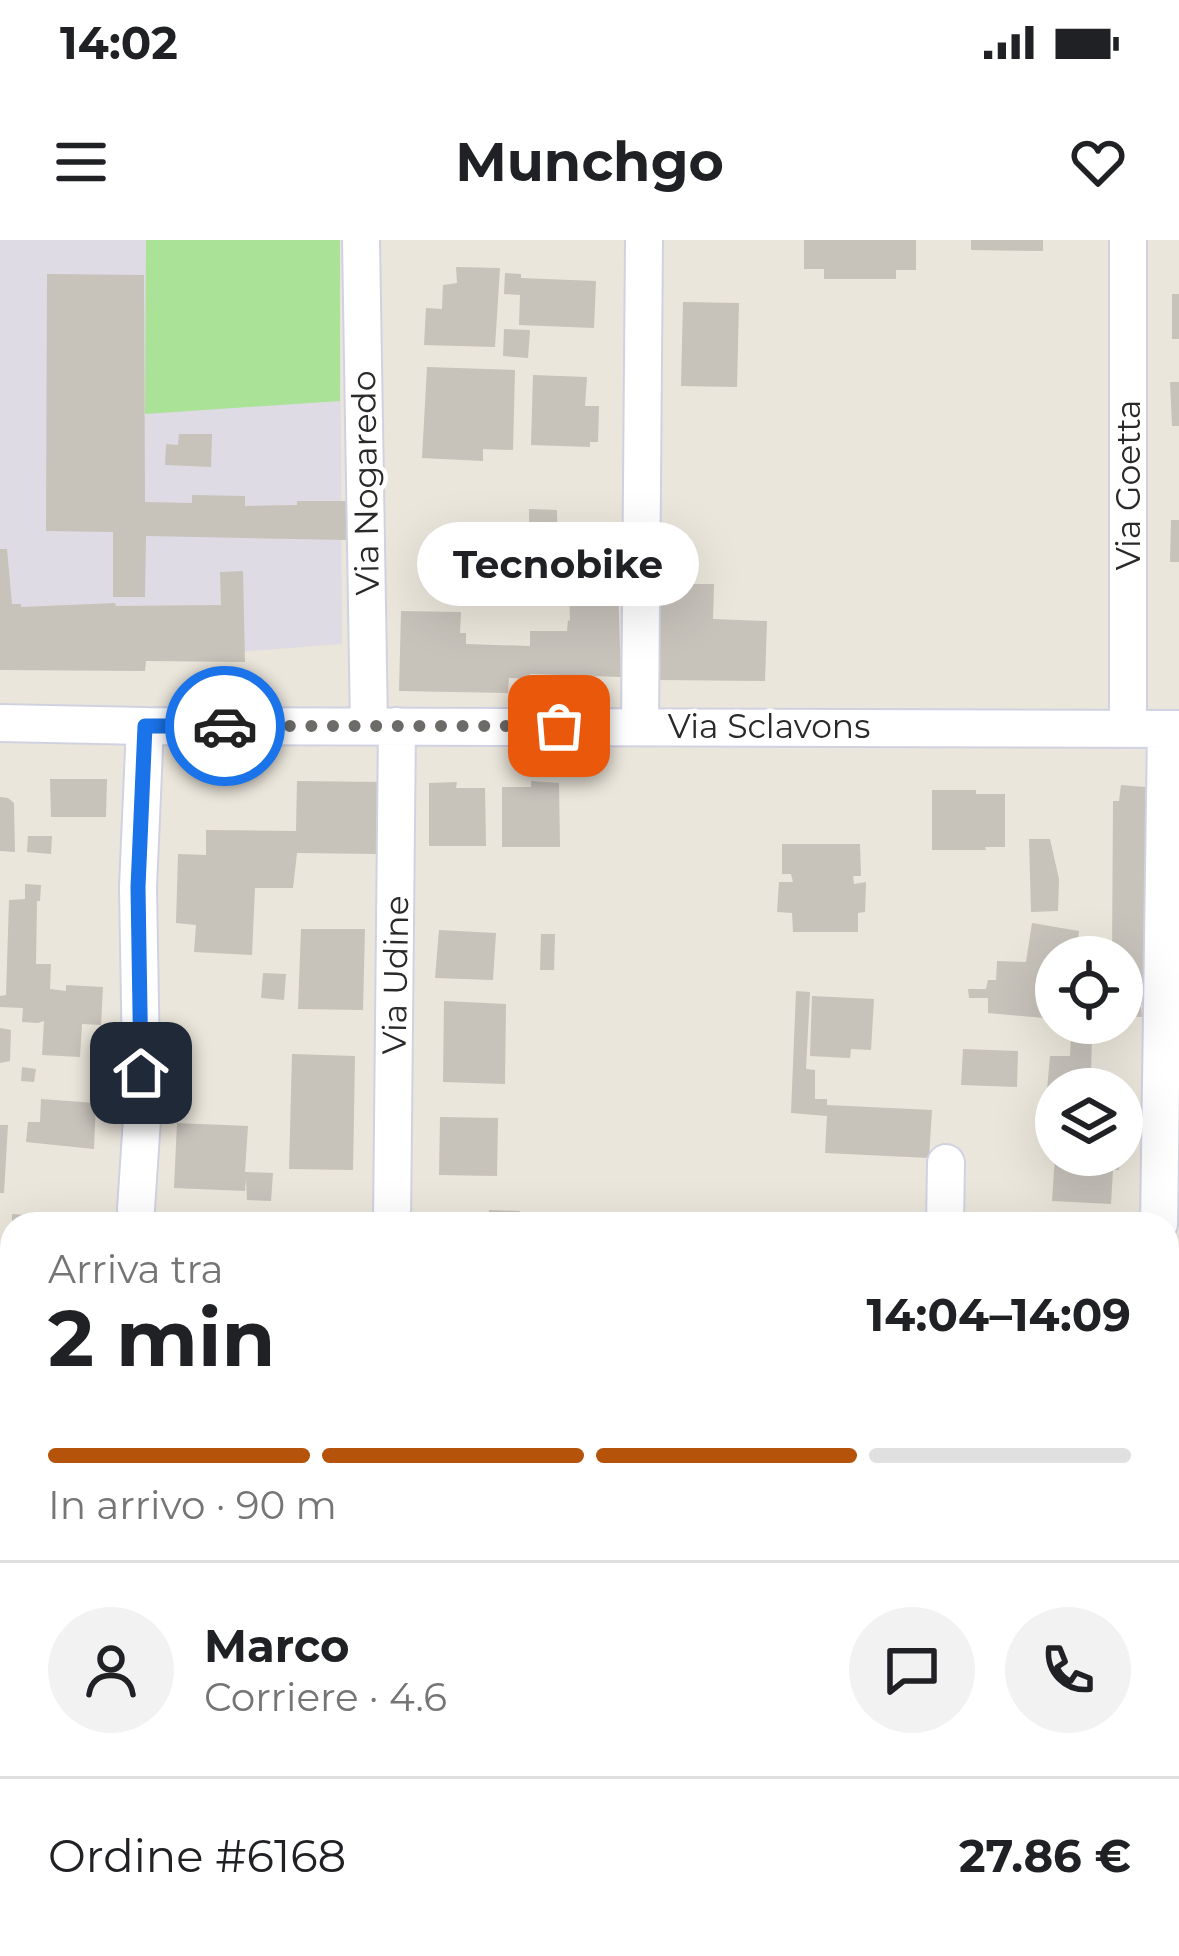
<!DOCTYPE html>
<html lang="it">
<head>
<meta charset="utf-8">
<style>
	:root { --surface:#fff; --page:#f2f2f2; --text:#202124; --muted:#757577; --line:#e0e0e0; --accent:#b45309 }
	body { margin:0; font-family:Montserrat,sans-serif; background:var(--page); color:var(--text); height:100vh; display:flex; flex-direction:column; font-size:45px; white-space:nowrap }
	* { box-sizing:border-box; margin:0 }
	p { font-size:39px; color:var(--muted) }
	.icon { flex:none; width:66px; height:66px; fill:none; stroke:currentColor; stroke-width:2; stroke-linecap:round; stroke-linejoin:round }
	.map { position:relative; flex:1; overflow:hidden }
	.drawer { position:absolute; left:0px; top:972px; width:1179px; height:744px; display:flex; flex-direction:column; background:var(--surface); border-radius:36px 36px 0 0; box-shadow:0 12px 48px #0002 }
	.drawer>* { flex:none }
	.tools { position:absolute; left:1035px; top:696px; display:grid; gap:24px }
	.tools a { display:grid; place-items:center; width:108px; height:108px; border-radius:50%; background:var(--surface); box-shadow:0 12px 48px #0002; font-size:60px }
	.pin { position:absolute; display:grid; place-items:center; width:102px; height:102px; color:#fff; margin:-51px; border-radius:24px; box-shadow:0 6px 18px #0006 }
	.courier { position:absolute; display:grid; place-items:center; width:120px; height:120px; margin:-60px; border:9px solid #1a73e8; border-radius:50%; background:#fff; color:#222; box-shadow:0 3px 15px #0007 }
	.bubble { position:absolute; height:84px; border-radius:42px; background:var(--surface); box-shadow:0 12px 48px #0002; font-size:39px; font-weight:700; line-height:84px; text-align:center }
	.headline em { font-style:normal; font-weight:700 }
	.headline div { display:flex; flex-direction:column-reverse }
	.headline { display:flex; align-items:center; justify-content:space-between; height:204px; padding:0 48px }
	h1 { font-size:78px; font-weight:700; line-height:90px }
	.bar { display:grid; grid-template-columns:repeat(4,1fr); gap:18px 12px; align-content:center; height:144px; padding:0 48px }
	.bar i { height:15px; border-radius:9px; background:var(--line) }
	.bar .current { background:var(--accent) }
	.bar p { grid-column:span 4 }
	.line { display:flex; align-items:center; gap:30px; padding:0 48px; border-top:3px solid var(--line) }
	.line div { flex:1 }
	.round { display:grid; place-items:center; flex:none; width:126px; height:126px; border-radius:63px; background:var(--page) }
	.status { display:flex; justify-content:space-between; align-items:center; height:84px; padding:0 60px; background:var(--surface); direction:ltr }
	.status svg { height:33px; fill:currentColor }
	header { display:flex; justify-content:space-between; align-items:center; height:156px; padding:0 48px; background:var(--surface); font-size:54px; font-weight:700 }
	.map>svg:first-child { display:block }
	.industrial { fill:#dfdbe4 }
	.green { fill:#aae297 }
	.building { fill:#c7c2ba }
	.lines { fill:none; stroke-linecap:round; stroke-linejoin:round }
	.minor-casing { stroke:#d0d2e2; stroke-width:40 }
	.minor { stroke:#fff; stroke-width:36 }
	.done { stroke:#6d6b67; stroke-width:12; stroke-dasharray:0 21.6 }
	.route { stroke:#1a73e8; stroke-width:15 }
	.labels { text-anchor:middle; stroke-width:9; stroke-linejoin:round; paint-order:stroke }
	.street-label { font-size:33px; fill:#292929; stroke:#fff }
</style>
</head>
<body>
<div class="status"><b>14:02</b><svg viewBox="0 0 49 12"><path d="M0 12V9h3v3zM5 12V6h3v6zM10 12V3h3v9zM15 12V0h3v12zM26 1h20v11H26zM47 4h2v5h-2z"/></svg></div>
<header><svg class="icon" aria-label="menu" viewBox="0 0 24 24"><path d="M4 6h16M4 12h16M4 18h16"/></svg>Munchgo<svg class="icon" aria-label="heart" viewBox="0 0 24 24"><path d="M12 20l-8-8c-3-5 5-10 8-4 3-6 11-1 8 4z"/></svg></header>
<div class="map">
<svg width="1179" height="1716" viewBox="0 0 1179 1716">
	<rect width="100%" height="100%" fill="#ebe6db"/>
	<!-- industrial -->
	<path class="industrial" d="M 0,0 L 340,0 L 342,404 L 0,430 Z"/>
	<!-- green -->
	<path class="green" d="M 146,0 L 340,0 L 340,161 L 145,174 Z"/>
	<!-- building -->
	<path class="building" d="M 804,0 L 916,0 L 916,30 L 896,30 L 896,39 L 824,39 L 824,29 L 804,29 Z
		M 971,0 L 1043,0 L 1043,11 L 971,10 Z
		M 456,27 L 500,28 L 495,107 L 424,105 L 426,68 L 442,69 L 443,45 L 457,43 Z
		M 505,33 L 521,34 L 521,38 L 596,41 L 594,88 L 519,85 L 520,55 L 504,54 Z
		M 47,34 L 144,35 L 145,262 L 192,263 L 192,255 L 245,256 L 245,266 L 297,265 L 297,261 L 348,261 L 347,300 L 146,296 L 145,357 L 113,357 L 113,292 L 46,291 Z
		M 1172,54 L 1179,54 L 1179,99 L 1172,99 Z
		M 683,62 L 739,63 L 737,147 L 681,146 Z
		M 504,89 L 530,90 L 528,118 L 503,116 Z
		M 427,127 L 515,130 L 513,210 L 483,209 L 483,221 L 422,218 Z
		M 533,135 L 587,137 L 585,166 L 599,166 L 598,202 L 590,202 L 590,207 L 531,205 Z
		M 1170,142 L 1179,142 L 1179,186 L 1172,186 Z
		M 179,194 L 212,194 L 211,227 L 165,225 L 166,204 L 178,205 Z
		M 529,269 L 557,270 L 558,332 L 529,333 L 529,346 L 475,348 L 474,319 L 529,317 Z
		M 1171,280 L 1179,280 L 1179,322 L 1170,322 Z
		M 0,309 L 7,309 L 12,364 L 21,364 L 21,367 L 115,363 L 116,366 L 221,365 L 220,332 L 243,331 L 245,422 L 146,421 L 145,431 L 0,430 Z
		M 662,344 L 714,344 L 713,379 L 767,381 L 765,441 L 659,440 L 659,369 L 661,368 Z
		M 569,345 L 618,346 L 621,437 L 530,434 L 530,439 L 509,438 L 508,453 L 399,451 L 401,371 L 461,372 L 460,393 L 466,393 L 466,404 L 530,406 L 530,391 L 567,391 L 568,380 L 570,381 Z
		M 50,539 L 107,539 L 106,577 L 51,577 Z
		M 297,541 L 380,542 L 379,614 L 297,613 L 293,648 L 255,648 L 252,715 L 194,712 L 196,685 L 176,683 L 178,614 L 206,615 L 206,590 L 296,591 Z
		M 531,541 L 559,543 L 560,607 L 502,607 L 502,547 L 531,547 Z
		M 457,542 L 456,548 L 485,548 L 486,606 L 429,606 L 429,543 Z
		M 1121,545 L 1145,547 L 1148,764 L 1141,765 L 1142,777 L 1122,776 L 1122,717 L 1112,717 L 1113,561 L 1119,561 Z
		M 932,550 L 976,550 L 976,554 L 1005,554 L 1005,607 L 985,607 L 986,610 L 932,610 Z
		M 0,557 L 8,558 L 14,563 L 15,612 L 0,611 Z
		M 28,596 L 52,596 L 51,614 L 27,612 Z
		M 1029,599 L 1050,599 L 1059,639 L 1058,671 L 1031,672 Z
		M 782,604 L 860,604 L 861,636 L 853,636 L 854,644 L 866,642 L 865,672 L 858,673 L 858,692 L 793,692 L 792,673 L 777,672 L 779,642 L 793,642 L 791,634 L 782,634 Z
		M 25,644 L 41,645 L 40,661 L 37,661 L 36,724 L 51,724 L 50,749 L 66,751 L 66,745 L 103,747 L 101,785 L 82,784 L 80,817 L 42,815 L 44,781 L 38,783 L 22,782 L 23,768 L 0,767 L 0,756 L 6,755 L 9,660 L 25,659 Z
		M 1032,683 L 1079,691 L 1076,717 L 1056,717 L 1056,779 L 988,773 L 988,758 L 969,758 L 968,749 L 986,749 L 988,740 L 996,740 L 997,721 L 1026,722 Z
		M 301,689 L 365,689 L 363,770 L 298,769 Z
		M 439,690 L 496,693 L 493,740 L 435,738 Z
		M 541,694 L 555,694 L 554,730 L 540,730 Z
		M 263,733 L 286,734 L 284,760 L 261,758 Z
		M 796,751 L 810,752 L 806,829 L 815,830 L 815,859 L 827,859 L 827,865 L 932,870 L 929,918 L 825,913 L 827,876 L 791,873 Z
		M 812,756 L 874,759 L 871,810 L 851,809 L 850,818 L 810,816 Z
		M 444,761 L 506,764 L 505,844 L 443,842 Z
		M 0,788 L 11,790 L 10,821 L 0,823 Z
		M 1071,796 L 1092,796 L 1091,833 L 1070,832 L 1068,849 L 1047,850 L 1050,816 L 1070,816 Z
		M 963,809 L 1018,811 L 1017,847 L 961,845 Z
		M 292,814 L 355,816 L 353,930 L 289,929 Z
		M 22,827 L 36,829 L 34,842 L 21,841 Z
		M 41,859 L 96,863 L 94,909 L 26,902 L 28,882 L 40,882 Z
		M 440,877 L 498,878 L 497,936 L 439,935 Z
		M 177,883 L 248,886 L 245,932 L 273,933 L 271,961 L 247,960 L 246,939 L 245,951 L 174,948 Z
		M 0,885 L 8,885 L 4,953 L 0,953 Z
		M 1055,915 L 1120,915 L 1119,930 L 1113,930 L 1111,964 L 1052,961 Z
		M 489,970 L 520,971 L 520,984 L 489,984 Z
		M 863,973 L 923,976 L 923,984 L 863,984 Z
		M 12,974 L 40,976 L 39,984 L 12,984 Z
		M 276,976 L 333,978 L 333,984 L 276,984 Z
		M 194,977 L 234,978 L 234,984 L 193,984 Z
		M 9,1057 L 12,1057 L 12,1082 L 8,1081 L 9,1094 L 0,1093 L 0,1069 L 8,1069 Z
		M 1167,1297 L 1179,1298 L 1179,1338 L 1167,1337 Z
		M 0,1446 L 12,1447 L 12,1479 L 0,1478 Z
		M 1167,1458 L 1179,1459 L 1179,1505 L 1167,1504 Z
		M 0,1546 L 12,1547 L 12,1704 L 31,1704 L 30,1716 L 0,1716 Z
		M 420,1704 L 452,1704 L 452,1708 L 485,1709 L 485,1716 L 419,1716 Z
		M 861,1704 L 1006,1704 L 1006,1716 L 861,1712 Z"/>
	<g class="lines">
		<!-- minor casing -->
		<g class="minor-casing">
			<path id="minor" d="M 361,0 L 369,486
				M 1128,0 L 1128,489
				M 0,483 L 145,486 L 1179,489
				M 640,486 L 644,0
				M 135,984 L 142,879 L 138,647 L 145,486
				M 392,984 L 397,486
				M 945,984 L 946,923
				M 1159,984 L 1166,489
				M 91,1716 L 91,1704
				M 377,1716 L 378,1704
				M 1137,1716 L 1137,1704"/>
		</g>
		<!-- minor -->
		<use href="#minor" class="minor"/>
	</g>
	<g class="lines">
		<!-- done -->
		<path class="done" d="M 225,486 L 559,486"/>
		<!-- route -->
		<path class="route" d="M 141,833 L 138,647 L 145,486 L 225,486"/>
	</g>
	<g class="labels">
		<!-- street labels -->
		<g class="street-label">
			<text transform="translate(365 243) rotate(-91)" y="12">Via Nogaredo</text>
			<text transform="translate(1128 245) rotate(-90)" y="12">Via Goetta</text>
			<text x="769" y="498">Via Sclavons</text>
			<text transform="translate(395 735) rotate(-89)" y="12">Via Udine</text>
		</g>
	</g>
</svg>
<div class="tools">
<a><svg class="icon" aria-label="locate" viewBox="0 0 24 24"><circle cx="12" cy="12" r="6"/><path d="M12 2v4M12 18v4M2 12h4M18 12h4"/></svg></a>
<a><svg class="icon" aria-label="layers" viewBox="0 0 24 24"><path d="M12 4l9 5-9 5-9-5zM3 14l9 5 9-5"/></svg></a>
</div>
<div class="pin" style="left:559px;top:486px;background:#ea580c"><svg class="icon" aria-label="bag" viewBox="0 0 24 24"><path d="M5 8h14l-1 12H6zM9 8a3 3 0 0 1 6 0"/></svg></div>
<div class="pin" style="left:141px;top:833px;background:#1f2937"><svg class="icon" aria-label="home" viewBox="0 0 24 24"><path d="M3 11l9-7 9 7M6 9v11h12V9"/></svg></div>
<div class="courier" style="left:225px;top:486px"><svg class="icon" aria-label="car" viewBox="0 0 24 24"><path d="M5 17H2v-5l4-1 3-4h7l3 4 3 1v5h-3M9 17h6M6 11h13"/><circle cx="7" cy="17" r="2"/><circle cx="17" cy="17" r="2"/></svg></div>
<div class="bubble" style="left:417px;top:282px;width:282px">Tecnobike</div>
<section class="drawer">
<div class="headline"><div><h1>2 min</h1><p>Arriva tra</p></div><em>14:04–14:09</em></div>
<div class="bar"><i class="current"></i><i class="current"></i><i class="current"></i><i></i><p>In arrivo · 90 m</p></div>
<div class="line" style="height:216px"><a class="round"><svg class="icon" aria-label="person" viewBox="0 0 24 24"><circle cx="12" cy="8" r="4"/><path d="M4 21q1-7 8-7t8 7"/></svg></a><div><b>Marco</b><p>Corriere · 4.6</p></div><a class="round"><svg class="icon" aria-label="chat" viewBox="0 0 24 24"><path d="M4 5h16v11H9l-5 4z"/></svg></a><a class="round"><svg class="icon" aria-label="phone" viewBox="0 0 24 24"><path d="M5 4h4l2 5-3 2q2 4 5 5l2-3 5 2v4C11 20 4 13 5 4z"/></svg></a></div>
<div class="line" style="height:156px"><div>Ordine #6168</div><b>27.86 €</b></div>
</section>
</div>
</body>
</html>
